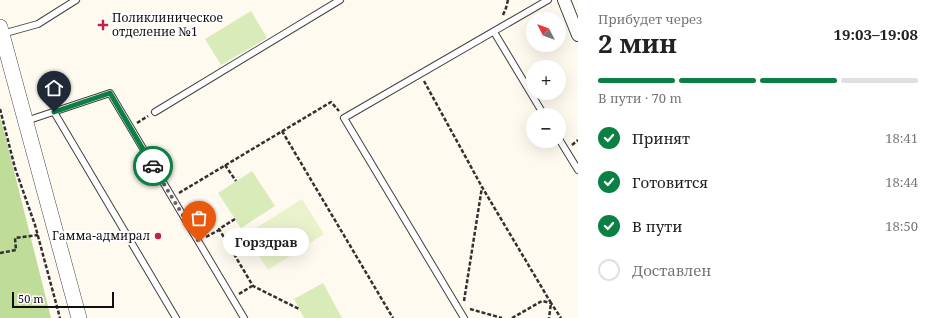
<!DOCTYPE html>
<html lang="ru">
<head>
<meta charset="utf-8">
<style>
	:root { --surface:#fff; --page:#f6f6f6; --text:#222; --muted:#767676; --line:#e0e0e0; --accent:#0b8043 }
	body { margin:0; font-family:"Noto Serif",serif; background:var(--page); color:var(--text); height:100vh; display:flex; flex-direction:column; font-size:15px; white-space:nowrap }
	* { box-sizing:border-box; margin:0 }
	p { font-size:13px; color:var(--muted) }
	.icon { flex:none; width:22px; height:22px; fill:none; stroke:currentColor; stroke-width:2; stroke-linecap:round; stroke-linejoin:round }
	.map { position:relative; flex:1; overflow:hidden }
	.sheet { display:flex; flex-direction:column; background:var(--surface); width:360px }
	.sheet>* { flex:none }
	.needle { width:26px; rotate:312deg }
	.buttons { position:absolute; left:526px; top:12px; display:grid; gap:8px }
	.buttons a { display:grid; place-items:center; width:40px; height:40px; border-radius:50%; background:var(--surface); box-shadow:0 4px 16px #0002; font-size:20px }
	.scale { position:absolute; left:12px; bottom:10px; width:102px; box-sizing:border-box; padding-left:4px; border:2px solid #0f0f0f; border-top:0; font-size:11px; line-height:14px; white-space:nowrap; color:#0f0f0f; -webkit-text-stroke:3px #fff; paint-order:stroke }
	.pin { position:absolute; display:grid; place-items:center; width:34px; height:34px; color:#fff; margin:-41px -17px; border-radius:50% 50% 50% 0; rotate:-45deg; box-shadow:0 0 4px #0007 }
	.pin .icon { rotate:45deg }
	.courier { position:absolute; display:grid; place-items:center; width:40px; height:40px; margin:-20px; border:3px solid #0b8043; border-radius:50%; background:#fff; color:#222; box-shadow:0 1px 5px #0007 }
	.bubble { position:absolute; height:28px; border-radius:14px; background:var(--surface); box-shadow:0 4px 16px #0002; font-size:13px; font-weight:700; line-height:28px; text-align:center }
	.overview em { font-style:normal; font-weight:700 }
	.overview div { display:flex; flex-direction:column-reverse }
	.overview { display:flex; align-items:center; justify-content:space-between; height:68px; padding:0 20px }
	h1 { font-size:26px; font-weight:700; line-height:30px }
	.bar { display:grid; grid-template-columns:repeat(4,1fr); gap:6px 4px; align-content:center; height:48px; padding:0 20px }
	.bar i { height:5px; border-radius:3px; background:var(--line) }
	.bar .active { background:var(--accent) }
	.bar p { grid-column:span 4 }
	ol { padding:0 20px; list-style:none }
	li { display:flex; align-items:center; gap:12px; height:44px }
	li p { margin-inline-start:auto }
	li .icon { padding:4px; border-radius:50%; background:var(--accent); color:#fff; stroke-width:4 }
	li:last-child { color:var(--muted) }
	li i { width:22px; height:22px; border:2px solid var(--line); border-radius:50% }
	main { display:flex; flex:1; min-height:0 }
	.map>svg:first-child { display:block }
	.green { fill:#d9ebb9 }
	.forest { fill:#bfdc98 }
	.pitch { fill:#e9f2cb }
	.lines { fill:none; stroke-linecap:round; stroke-linejoin:round }
	.service-casing { stroke:#424242; stroke-width:8 }
	.minor-casing { stroke:#424242; stroke-width:14 }
	.tertiary-casing { stroke:#424242; stroke-width:16 }
	.path { stroke:#313131; stroke-width:2.5; stroke-dasharray:4 2; stroke-linecap:butt }
	.service { stroke:#fff; stroke-width:6 }
	.minor { stroke:#fff; stroke-width:12 }
	.tertiary { stroke:#fff; stroke-width:15 }
	.done { stroke:#63615e; stroke-width:4; stroke-dasharray:0 7.2 }
	.route { stroke:#0b8043; stroke-width:5 }
	.poi-dot { fill:#c3233e; stroke:#fff; stroke-width:1.5 }
	.labels { text-anchor:middle; stroke-width:4; stroke-linejoin:round; paint-order:stroke }
	.poi-label { font-size:12px; fill:#0f0f0f; stroke:#fff; text-anchor:start }
</style>
</head>
<body>
<main>
<div class="map">
<svg width="578" height="318" viewBox="0 0 578 318">
	<rect width="100%" height="100%" fill="#fffaf0"/>
	<!-- green -->
	<path class="green" d="M 251,11 L 267,38 L 221,65 L 205,39 Z
		M 252,171 L 275,206 L 241,228 L 218,193 Z
		M 323,283 L 342,318 L 304,318 L 294,299 Z"/>
	<!-- forest -->
	<path class="forest" d="M 0,117 L 6,139 L 51,318 L 0,318 Z"/>
	<!-- pitch -->
	<path class="pitch" d="M 302,199 L 324,234 L 268,270 L 245,235 Z"/>
	<g class="lines">
		<!-- service casing -->
		<g class="service-casing">
			<path id="service" d="M 494,32 L 544,115
				M 2,34 L 38,24 L 76,0
				M 54,112 L 176,318
				M 155,112 L 340,0
				M 26,121 L 110,93 L 244,318
				M 559,139 L 578,170
				M 464,318 L 344,118 L 548,0"/>
		</g>
		<!-- minor casing -->
		<g class="minor-casing">
			<path id="minor" d="M 564,0 L 578,35"/>
		</g>
		<!-- tertiary casing -->
		<g class="tertiary-casing">
			<path id="tertiary" d="M 0,27 L 79,318"/>
		</g>
		<!-- path -->
		<path class="path" d="M 503,15 L 506,8 L 508,0
			M 424,81 L 482,187 L 551,303 L 549,318
			M 0,109 L 15,168 L 35,225 L 60,318
			M 137,123 L 148,116
			M 282,131 L 393,318
			M 572,145 L 578,140
			M 225,165 L 236,181
			M 179,193 L 331,102 L 339,111
			M 235,219 L 219,229 L 253,286 L 299,309
			M 206,237 L 219,230
			M 0,253 L 16,250 L 15,238 L 38,235
			M 239,294 L 252,286
			M 464,301 L 482,187
			M 470,309 L 502,318
			M 512,318 L 542,301 L 551,303 L 561,318"/>
		<!-- service -->
		<use href="#service" class="service"/>
		<!-- minor -->
		<use href="#minor" class="minor"/>
		<!-- tertiary -->
		<use href="#tertiary" class="tertiary"/>
	</g>
	<g class="lines">
		<!-- done -->
		<path class="done" d="M 153,166 L 199,242"/>
		<!-- route -->
		<path class="route" d="M 54,112 L 110,93 L 153,166"/>
	</g>
	<!-- markers -->
	<g class="poi-dot">
		<path d="M101 19h4v4h4v4h-4v4h-4v-4h-4v-4h4z"/>
		<circle cx="158" cy="236" r="4"/>
	</g>
	<g class="labels">
		<!-- poi labels -->
		<g class="poi-label">
			<text x="112" y="22">Поликлиническое<tspan x="112" dy="14">отделение №1</tspan></text>
			<text x="150" y="240" text-anchor="end">Гамма-адмирал</text>
		</g>
	</g>
</svg>
<div class="buttons">
<a><svg class="needle" viewBox="-14 -14 28 28"><path d="M0-13l5 13h-10z" fill="#e53935"/><path d="M0 13l5-13h-10z" fill="#767676"/></svg></a>
<a>+</a>
<a>−</a>
</div>
<div class="scale">50 m</div>
<div class="pin" style="left:199px;top:242px;background:#ea580c"><svg class="icon" aria-label="bag" viewBox="0 0 24 24"><path d="M5 8h14l-1 12H6zM9 8a3 3 0 0 1 6 0"/></svg></div>
<div class="pin" style="left:54px;top:112px;background:#1f2937"><svg class="icon" aria-label="home" viewBox="0 0 24 24"><path d="M3 11l9-7 9 7M6 9v11h12V9"/></svg></div>
<div class="courier" style="left:153px;top:166px"><svg class="icon" aria-label="car" viewBox="0 0 24 24"><path d="M5 17H2v-5l4-1 3-4h7l3 4 3 1v5h-3M9 17h6M6 11h13"/><circle cx="7" cy="17" r="2"/><circle cx="17" cy="17" r="2"/></svg></div>
<div class="bubble" style="left:223px;top:228px;width:86px">Горздрав</div>
</div>
<section class="sheet">
<div class="overview"><div><h1>2 мин</h1><p>Прибудет через</p></div><em>19:03–19:08</em></div>
<div class="bar"><i class="active"></i><i class="active"></i><i class="active"></i><i></i><p>В пути · 70 m</p></div>
<ol>
<li><svg class="icon" aria-label="check" viewBox="0 0 24 24"><path d="M5 12l5 5 9-10"/></svg>Принят<p>18:41</p></li>
<li><svg class="icon" aria-label="check" viewBox="0 0 24 24"><path d="M5 12l5 5 9-10"/></svg>Готовится<p>18:44</p></li>
<li><svg class="icon" aria-label="check" viewBox="0 0 24 24"><path d="M5 12l5 5 9-10"/></svg>В пути<p>18:50</p></li>
<li><i></i>Доставлен</li>
</ol>
</section>
</main>
</body>
</html>
